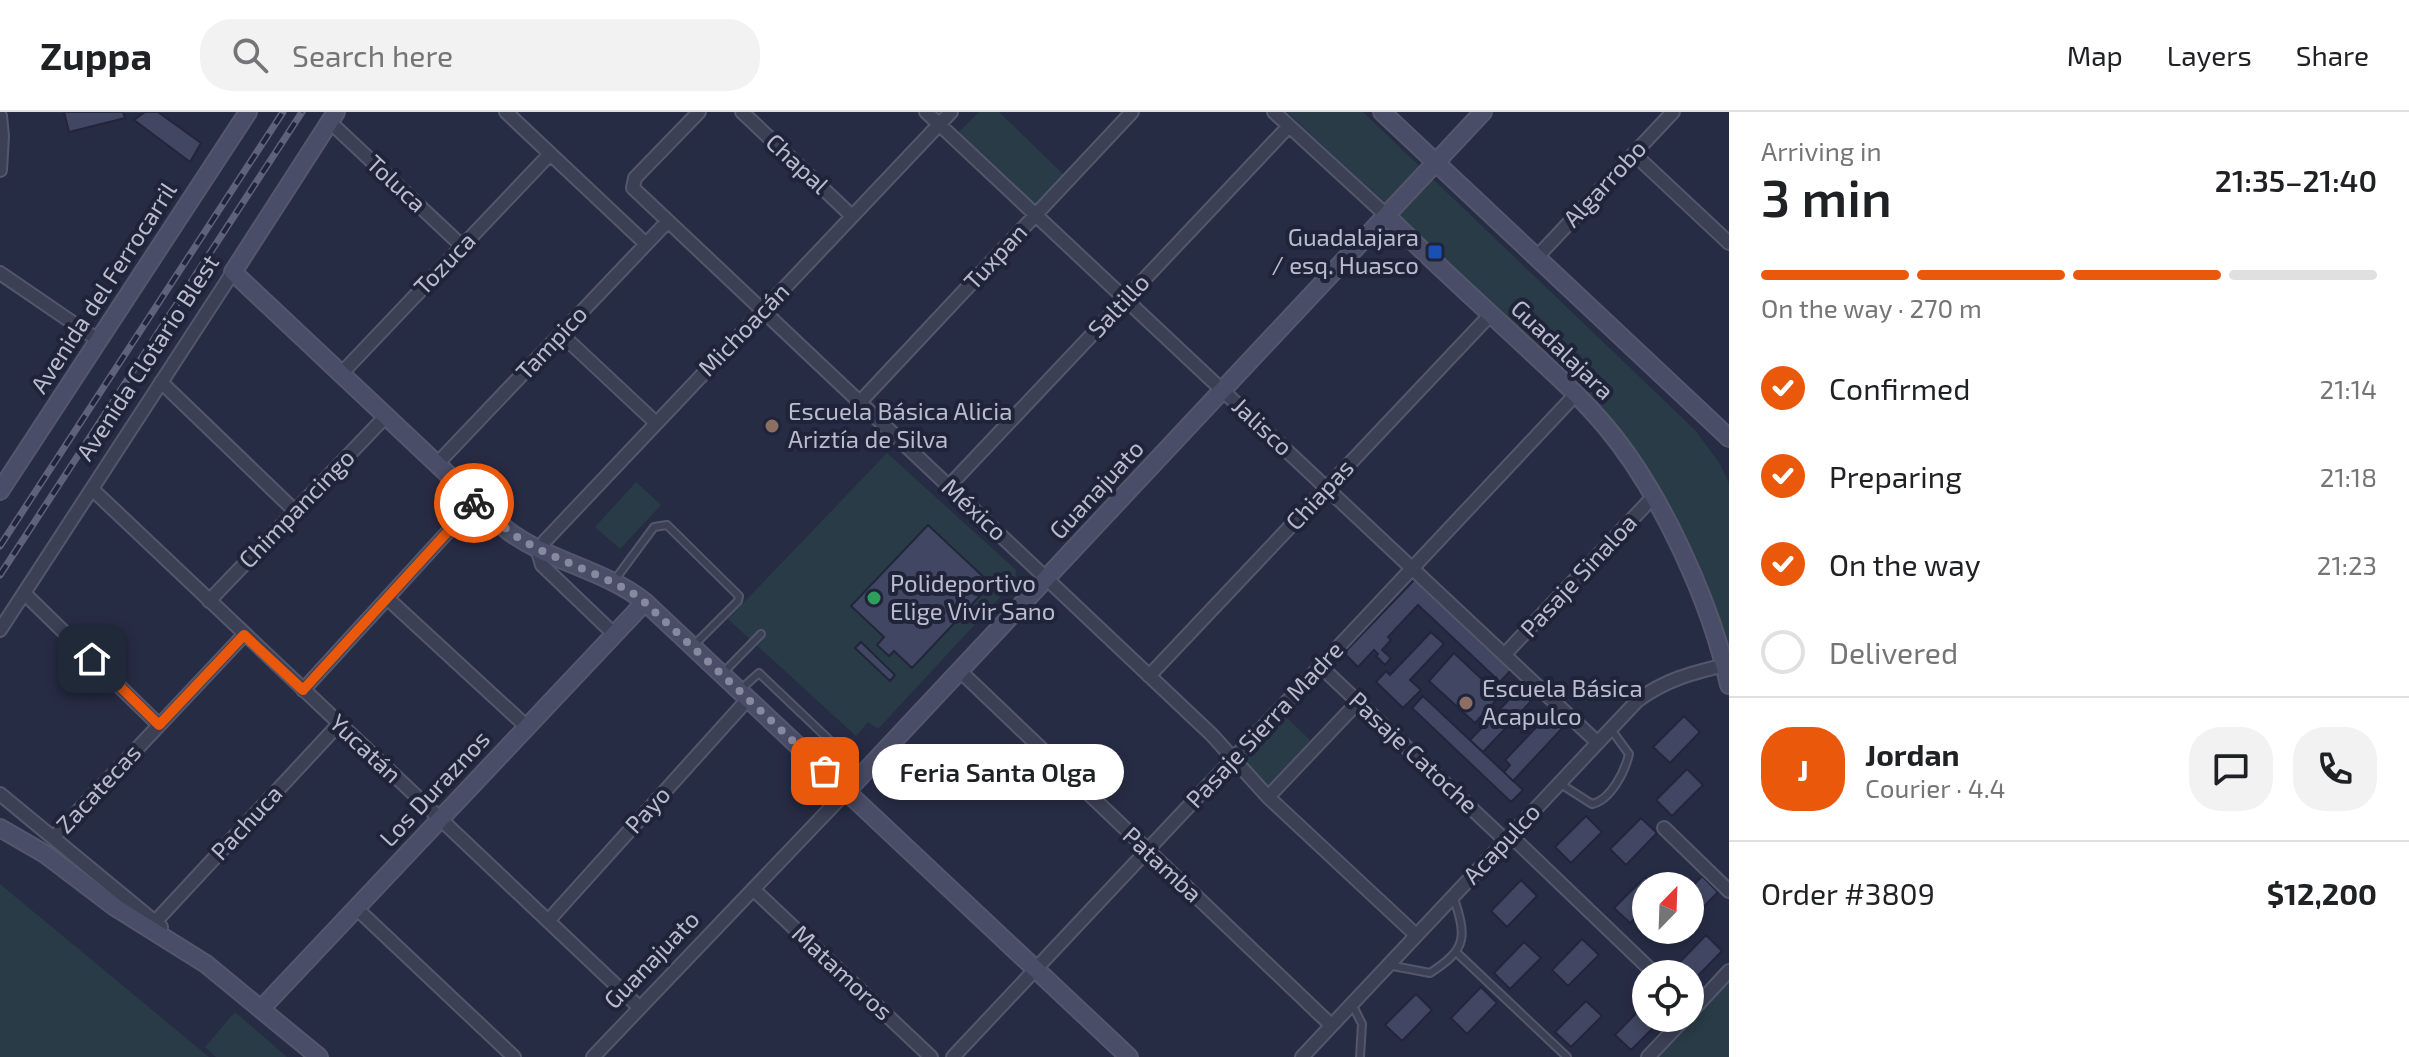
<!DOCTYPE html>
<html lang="en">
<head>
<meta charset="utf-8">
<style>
	:root { --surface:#fff; --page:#f2f2f2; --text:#202124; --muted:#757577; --line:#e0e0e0; --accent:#ea580c }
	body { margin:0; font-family:"Exo 2",sans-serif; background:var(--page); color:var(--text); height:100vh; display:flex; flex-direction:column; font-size:30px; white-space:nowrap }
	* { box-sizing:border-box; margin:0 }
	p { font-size:26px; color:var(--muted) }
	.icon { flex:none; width:44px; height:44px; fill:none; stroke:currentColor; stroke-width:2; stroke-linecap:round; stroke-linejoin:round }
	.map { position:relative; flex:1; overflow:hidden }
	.details { display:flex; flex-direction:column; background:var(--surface); width:680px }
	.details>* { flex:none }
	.needle { width:52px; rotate:23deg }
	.tools { position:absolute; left:1632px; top:760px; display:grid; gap:16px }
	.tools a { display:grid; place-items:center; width:72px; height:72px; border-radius:50%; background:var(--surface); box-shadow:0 4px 12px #0003; font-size:40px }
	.pin { position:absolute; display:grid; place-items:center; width:68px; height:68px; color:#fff; margin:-34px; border-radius:16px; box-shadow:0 4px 12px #0006 }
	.courier { position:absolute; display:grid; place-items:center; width:80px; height:80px; margin:-40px; border:6px solid #ea580c; border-radius:50%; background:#fff; color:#222; box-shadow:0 2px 10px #0007 }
	.bubble { position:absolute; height:56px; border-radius:28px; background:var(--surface); box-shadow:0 4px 12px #0003; font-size:26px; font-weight:600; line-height:56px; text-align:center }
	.summary em { font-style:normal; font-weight:600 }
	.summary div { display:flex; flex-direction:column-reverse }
	.summary { display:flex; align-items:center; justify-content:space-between; height:136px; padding:0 32px }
	h1 { font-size:52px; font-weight:600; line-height:60px }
	.bar { display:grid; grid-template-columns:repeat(4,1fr); gap:12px 8px; align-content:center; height:96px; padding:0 32px }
	.bar i { height:10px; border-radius:6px; background:var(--line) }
	.bar .current { background:var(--accent) }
	.bar p { grid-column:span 4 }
	.line { display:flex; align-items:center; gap:20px; padding:0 32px; border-top:2px solid var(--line) }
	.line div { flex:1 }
	.round { display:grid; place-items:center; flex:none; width:84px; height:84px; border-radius:32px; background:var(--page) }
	ol { padding:0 32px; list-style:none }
	li { display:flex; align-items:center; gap:24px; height:88px }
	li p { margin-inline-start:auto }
	li .icon { padding:8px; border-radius:50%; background:var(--accent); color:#fff; stroke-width:4 }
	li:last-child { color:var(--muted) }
	li i { width:44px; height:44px; border:4px solid var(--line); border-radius:50% }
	header { display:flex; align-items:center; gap:48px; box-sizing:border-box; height:112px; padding:0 40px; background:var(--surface); border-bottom:2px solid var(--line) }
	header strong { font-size:38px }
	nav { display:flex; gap:44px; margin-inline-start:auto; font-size:28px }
	.search { width:560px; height:72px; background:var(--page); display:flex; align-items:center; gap:20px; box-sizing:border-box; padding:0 28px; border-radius:32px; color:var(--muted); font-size:30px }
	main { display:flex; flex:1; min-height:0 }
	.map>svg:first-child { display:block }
	.green { fill:#293b46 }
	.building { fill:#414762; stroke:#22263c; stroke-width:2 }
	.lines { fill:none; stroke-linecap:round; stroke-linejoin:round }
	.lane-casing { stroke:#54576c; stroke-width:10 }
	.street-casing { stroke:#54576c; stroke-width:16 }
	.secondary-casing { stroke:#54576c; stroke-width:20 }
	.lane { stroke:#3c4054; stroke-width:6 }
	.street { stroke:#3c4054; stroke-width:12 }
	.secondary { stroke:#4a4d67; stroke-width:16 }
	.rail-casing { stroke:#5e627b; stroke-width:7 }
	.rail { stroke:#20243a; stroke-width:4; stroke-dasharray:12; stroke-linecap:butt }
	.done { stroke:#878a9e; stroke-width:8; stroke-dasharray:0 14.4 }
	.route { stroke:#ea580c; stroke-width:10 }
	.transit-dot { fill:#1a4fb4; stroke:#20243a; stroke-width:3 }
	.education-dot { fill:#8d6e63; stroke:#20243a; stroke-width:3 }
	.leisure-dot { fill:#2e9e5b; stroke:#20243a; stroke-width:3 }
	.labels { text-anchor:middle; stroke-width:8; stroke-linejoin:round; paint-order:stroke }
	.street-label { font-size:24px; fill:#babcce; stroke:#20243a }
	.poi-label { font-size:24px; fill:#babcce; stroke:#20243a; text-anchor:start }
</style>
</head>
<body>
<header>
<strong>Zuppa</strong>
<div class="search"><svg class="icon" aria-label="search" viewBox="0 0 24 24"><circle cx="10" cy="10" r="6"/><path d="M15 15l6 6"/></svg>Search here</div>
<nav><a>Map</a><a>Layers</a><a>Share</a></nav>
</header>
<main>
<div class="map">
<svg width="1729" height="945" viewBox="0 0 1729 945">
	<rect width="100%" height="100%" fill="#272c45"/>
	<!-- green -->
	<path class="green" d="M 979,0 L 999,0 L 1065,64 L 1035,96 L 958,21 Z
		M 1287,0 L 1363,0 L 1695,318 L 1720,352 L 1729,371 L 1729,537 C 1704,441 1651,349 1582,278 Z
		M 887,341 L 1016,458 L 1015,469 L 878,617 L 868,610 L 856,624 L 728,507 Z
		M 636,370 L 661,393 L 620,437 L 595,415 Z
		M 1284,603 L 1311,629 L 1267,676 L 1257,668 L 1243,647 Z
		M 0,772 L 209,945 L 0,945 Z
		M 1729,868 L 1729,945 L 1658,945 Z
		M 235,900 L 287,945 L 216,945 L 205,935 Z"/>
	<!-- building -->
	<path class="building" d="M 64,0 L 123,0 L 125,6 L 69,20 Z
		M 145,0 L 158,0 L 201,31 L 190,50 L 134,8 Z
		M 928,413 L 991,472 L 912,556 L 894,539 L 889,544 L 877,533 L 884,525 L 851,494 Z
		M 1416,466 L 1512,557 L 1500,570 L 1418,493 L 1388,525 L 1391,528 L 1382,538 L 1391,546 L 1385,553 L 1376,544 L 1378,542 L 1374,538 L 1358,555 L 1344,541 Z
		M 1431,520 L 1444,532 L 1410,568 L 1421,578 L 1403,596 L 1376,570 L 1386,559 L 1390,563 Z
		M 861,530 L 895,563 L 890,569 L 855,536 Z
		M 1454,541 L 1500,584 L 1475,611 L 1429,569 Z
		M 1526,570 L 1538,582 L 1483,640 L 1470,628 Z
		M 1423,584 L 1523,678 L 1511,690 L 1412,596 Z
		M 1557,599 L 1568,610 L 1513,669 L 1504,660 L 1510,653 L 1505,648 L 1549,602 L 1552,605 Z
		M 1684,604 L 1700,620 L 1670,651 L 1653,635 Z
		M 1687,657 L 1703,673 L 1672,704 L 1656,688 Z
		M 1586,704 L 1602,720 L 1571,751 L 1555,735 Z
		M 1641,706 L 1657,721 L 1626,753 L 1610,737 Z
		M 1702,764 L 1718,780 L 1690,809 L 1690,777 Z
		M 1645,765 L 1655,774 L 1646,774 L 1646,796 L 1630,811 L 1614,796 Z
		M 1521,768 L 1537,784 L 1507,815 L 1491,799 Z
		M 1706,823 L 1722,839 L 1692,870 L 1690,862 L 1684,862 L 1676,854 Z
		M 1582,827 L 1599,843 L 1568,874 L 1552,858 Z
		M 1524,830 L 1541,846 L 1510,877 L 1494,861 Z
		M 1481,875 L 1497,891 L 1467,922 L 1451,906 Z
		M 1416,882 L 1432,898 L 1402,929 L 1385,913 Z
		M 1586,889 L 1602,904 L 1571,935 L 1555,920 Z
		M 1646,891 L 1646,906 L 1662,907 L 1631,938 L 1615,923 Z"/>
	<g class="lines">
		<!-- lane casing -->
		<g class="lane-casing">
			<path id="lane" d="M 614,469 L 654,415 L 667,413 L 739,484 L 738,489 L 695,532
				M 722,562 L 761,522
				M 741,577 L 759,561 L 842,640 L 827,657
				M 1559,671 L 1592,692 C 1611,688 1625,659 1629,642 L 1610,616
				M 1456,840 L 1567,945
				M 1388,853 L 1430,861 C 1469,836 1466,824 1453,783
				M 1352,892 L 1362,912 L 1360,945"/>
		</g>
		<!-- street casing -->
		<g class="street-casing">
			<path id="street" d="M 506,0 L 646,132
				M 699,0 L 635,66 L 633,76 L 1212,623 L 1268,685 L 1416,823
				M 742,0 L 852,104
				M 926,0 L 1597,630
				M 1274,0 L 1387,104
				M 0,4 L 2,24 L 0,58
				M 330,10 L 462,134
				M 1634,42 L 1729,131
				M 1537,145 L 1673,0
				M 0,161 L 98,228
				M 561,222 L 655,310
				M 340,263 L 550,42
				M 161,270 L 295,399
				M 860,290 L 1132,0
				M 436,353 L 668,109
				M 949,374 L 1289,14
				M 92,377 L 640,896
				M 24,481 L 159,613
				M 387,486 L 527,615
				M 209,489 L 385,305
				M 0,518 L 233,160
				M 614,522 L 542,453 L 539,443 L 545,429 L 951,0
				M 1504,543 L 1653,385
				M 1320,554 L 1505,728
				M 960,559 L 1331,913
				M 1149,564 L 1491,202
				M 303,578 L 476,389
				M 0,682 L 161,815
				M 1268,685 L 1358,590
				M 1664,716 L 1729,779
				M 1510,723 L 1655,862
				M 53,726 L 244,523
				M 753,777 L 931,945
				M 356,796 L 514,945
				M 548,809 L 748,587
				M 155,810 L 339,612
				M 1690,901 L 1729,859
				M 593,945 L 846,680
				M 953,945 L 1576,282
				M 1302,945 L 1637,589 C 1664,568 1692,561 1725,553
				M 1648,945 L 1685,906"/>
		</g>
		<!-- secondary casing -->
		<g class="secondary-casing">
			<path id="secondary" d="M 336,0 L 233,160 L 507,418 C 549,450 604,457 645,490 L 1129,945
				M 1382,0 L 1729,326
				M 1387,104 C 1432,149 1479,191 1525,234 C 1553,260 1582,286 1607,316 C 1661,381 1711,490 1729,573
				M 0,379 L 248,0
				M 846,680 L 1483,0
				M 0,716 L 45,742 L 115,795 L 206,852 L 319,945
				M 261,897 L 645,490"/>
		</g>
		<!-- lane -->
		<use href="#lane" class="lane"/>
		<!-- street -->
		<use href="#street" class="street"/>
		<!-- secondary -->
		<use href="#secondary" class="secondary"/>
		<!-- rail casing -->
		<g class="rail-casing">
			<path id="rail" d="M 0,434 L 283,0
				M 0,463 L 302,0"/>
		</g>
		<!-- rail -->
		<use href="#rail" class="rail"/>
	</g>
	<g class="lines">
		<!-- done -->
		<path class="done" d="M 474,391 L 476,389 C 493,405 508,421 529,432 C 565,452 606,463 640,486 L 825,659"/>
		<!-- route -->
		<path class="route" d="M 92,547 L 159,613 L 244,523 L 303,578 L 474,391"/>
	</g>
	<!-- markers -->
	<rect class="transit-dot" x="1427" y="132" width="16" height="16" rx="4"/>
	<g class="education-dot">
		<circle cx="772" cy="314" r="8"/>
		<circle cx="1466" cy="591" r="8"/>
	</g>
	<circle class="leisure-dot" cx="874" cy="486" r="8"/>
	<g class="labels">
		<!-- street labels -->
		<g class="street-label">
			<text transform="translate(797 52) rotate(43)" y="8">Chapal</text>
			<text transform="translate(396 72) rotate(43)" y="8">Toluca</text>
			<text transform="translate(1605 72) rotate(-47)" y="8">Algarrobo</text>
			<text transform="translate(996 145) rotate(-47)" y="8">Tuxpan</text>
			<text transform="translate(445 152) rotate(-46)" y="8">Tozuca</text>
			<text transform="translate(104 176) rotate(-57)" y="8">Avenida del Ferrocarril</text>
			<text transform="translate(1119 194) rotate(-47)" y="8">Saltillo</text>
			<text transform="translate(744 218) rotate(-46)" y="8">Michoacán</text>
			<text transform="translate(552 231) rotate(-47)" y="8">Tampico</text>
			<text transform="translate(1562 238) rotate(44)" y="8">Guadalajara</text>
			<text transform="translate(148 246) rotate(-57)" y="8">Avenida Clotario Blest</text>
			<text transform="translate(1262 315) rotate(43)" y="8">Jalisco</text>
			<text transform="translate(1097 378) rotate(-47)" y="8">Guanajuato</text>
			<text transform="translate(1320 383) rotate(-47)" y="8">Chiapas</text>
			<text transform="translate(297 397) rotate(-46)" y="8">Chimpancingo</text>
			<text transform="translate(974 398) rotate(43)" y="8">México</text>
			<text transform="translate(1579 464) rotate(-47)" y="8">Pasaje Sinaloa</text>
			<text transform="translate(1265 613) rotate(-47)" y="8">Pasaje Sierra Madre</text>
			<text transform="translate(365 637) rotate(43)" y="8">Yucatán</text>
			<text transform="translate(1413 641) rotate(43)" y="8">Pasaje Catoche</text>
			<text transform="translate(99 677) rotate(-47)" y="8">Zacatecas</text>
			<text transform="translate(435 677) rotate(-47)" y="8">Los Duraznos</text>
			<text transform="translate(648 698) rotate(-48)" y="8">Payo</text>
			<text transform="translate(247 711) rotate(-47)" y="8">Pachuca</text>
			<text transform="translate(1502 732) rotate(-47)" y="8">Acapulco</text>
			<text transform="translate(1162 753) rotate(43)" y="8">Patamba</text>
			<text transform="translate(652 848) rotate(-46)" y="8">Guanajuato</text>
			<text transform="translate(842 861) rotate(43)" y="8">Matamoros</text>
		</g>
		<!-- poi labels -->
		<g class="poi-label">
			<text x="1419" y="134" text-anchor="end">Guadalajara<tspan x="1419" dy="28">/ esq. Huasco</tspan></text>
			<text x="788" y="308">Escuela Básica Alicia<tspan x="788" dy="28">Ariztía de Silva</tspan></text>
			<text x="890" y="480">Polideportivo<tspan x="890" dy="28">Elige Vivir Sano</tspan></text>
			<text x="1482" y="585">Escuela Básica<tspan x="1482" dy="28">Acapulco</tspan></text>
		</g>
	</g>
</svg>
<div class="tools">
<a><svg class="needle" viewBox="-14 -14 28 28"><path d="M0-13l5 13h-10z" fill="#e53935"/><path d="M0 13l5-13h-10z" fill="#757577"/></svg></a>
<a><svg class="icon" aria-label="locate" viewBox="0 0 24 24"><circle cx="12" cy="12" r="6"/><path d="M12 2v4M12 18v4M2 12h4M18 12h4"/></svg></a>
</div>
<div class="pin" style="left:825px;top:659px;background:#ea580c"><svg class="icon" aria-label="bag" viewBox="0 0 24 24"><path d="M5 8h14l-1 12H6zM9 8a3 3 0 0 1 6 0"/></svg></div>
<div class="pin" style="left:92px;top:547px;background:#1f2937"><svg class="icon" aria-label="home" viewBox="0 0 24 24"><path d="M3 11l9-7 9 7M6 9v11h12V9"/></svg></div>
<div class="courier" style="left:474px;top:391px"><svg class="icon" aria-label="bike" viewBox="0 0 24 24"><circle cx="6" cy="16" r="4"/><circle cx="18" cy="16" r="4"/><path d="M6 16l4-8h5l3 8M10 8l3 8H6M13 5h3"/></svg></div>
<div class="bubble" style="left:872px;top:632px;width:252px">Feria Santa Olga</div>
</div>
<section class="details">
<div class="summary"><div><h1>3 min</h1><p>Arriving in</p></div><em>21:35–21:40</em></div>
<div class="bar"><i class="current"></i><i class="current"></i><i class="current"></i><i></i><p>On the way · 270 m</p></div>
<ol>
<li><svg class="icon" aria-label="check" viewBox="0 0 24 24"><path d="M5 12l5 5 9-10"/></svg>Confirmed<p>21:14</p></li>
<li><svg class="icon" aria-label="check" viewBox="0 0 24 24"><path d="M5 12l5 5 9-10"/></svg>Preparing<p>21:18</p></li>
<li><svg class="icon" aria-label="check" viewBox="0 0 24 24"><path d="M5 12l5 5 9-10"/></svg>On the way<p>21:23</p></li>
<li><i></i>Delivered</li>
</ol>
<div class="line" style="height:144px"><b class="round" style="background:var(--accent);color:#fff">J</b><div><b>Jordan</b><p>Courier · 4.4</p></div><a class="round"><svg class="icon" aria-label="chat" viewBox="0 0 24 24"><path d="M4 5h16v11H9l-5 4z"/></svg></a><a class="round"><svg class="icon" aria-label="phone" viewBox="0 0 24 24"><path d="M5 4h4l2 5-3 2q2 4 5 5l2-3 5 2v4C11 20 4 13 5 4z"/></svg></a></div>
<div class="line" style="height:104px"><div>Order #3809</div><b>$12,200</b></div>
</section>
</main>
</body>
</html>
